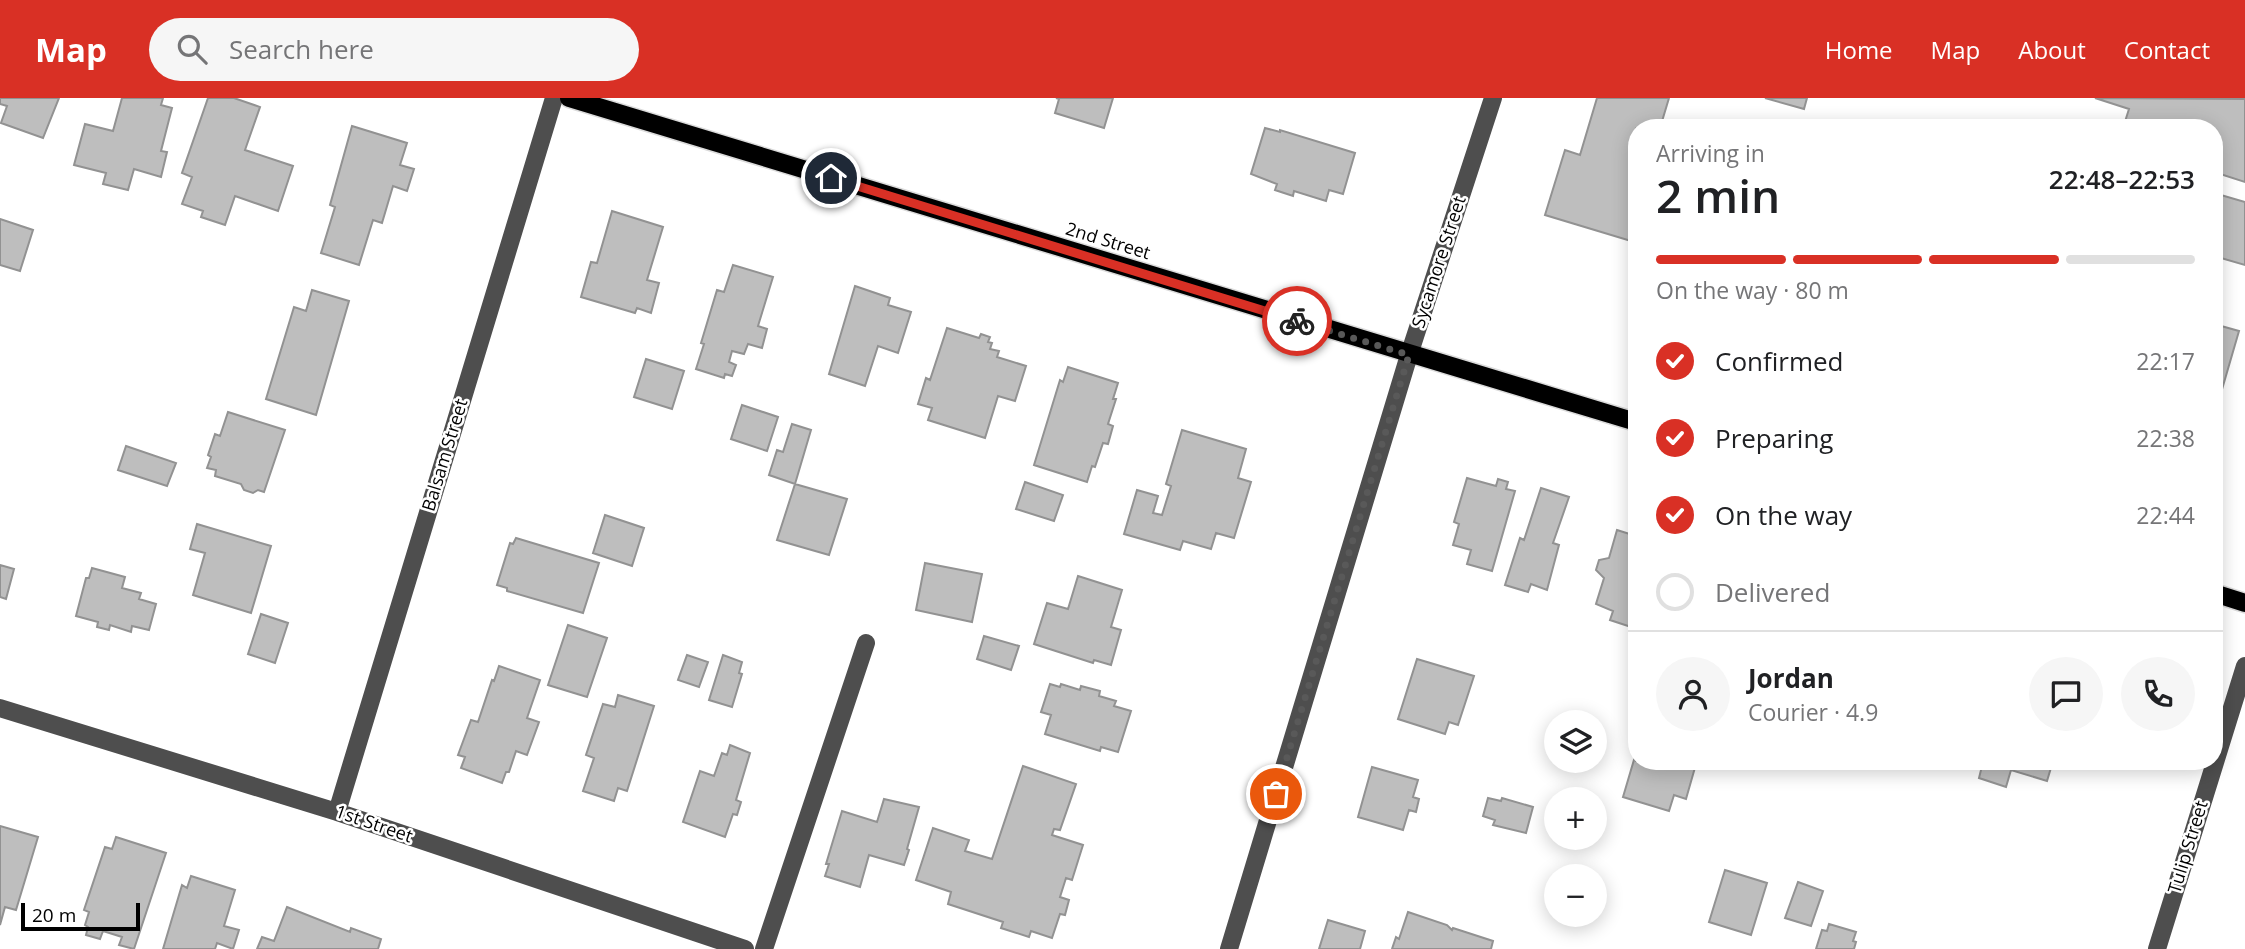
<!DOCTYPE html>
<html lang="en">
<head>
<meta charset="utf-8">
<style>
	:root { --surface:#fff; --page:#f6f6f6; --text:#202124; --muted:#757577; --line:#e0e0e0; --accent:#d93025 }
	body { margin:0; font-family:"Open Sans",sans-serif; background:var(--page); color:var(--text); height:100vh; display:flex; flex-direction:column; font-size:26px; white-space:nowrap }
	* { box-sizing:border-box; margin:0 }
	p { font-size:23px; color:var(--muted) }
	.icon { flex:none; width:38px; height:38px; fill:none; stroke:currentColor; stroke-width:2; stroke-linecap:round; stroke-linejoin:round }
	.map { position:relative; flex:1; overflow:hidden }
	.drawer { position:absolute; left:1628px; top:21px; width:595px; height:651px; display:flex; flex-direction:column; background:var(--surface); border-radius:28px; box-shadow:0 4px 18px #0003 }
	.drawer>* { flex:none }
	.controls { position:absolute; left:1544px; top:612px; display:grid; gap:14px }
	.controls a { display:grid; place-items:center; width:63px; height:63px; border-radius:50%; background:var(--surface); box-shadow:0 4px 18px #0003; font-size:35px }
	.scale { position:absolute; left:21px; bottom:18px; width:119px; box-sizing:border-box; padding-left:7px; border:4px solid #000; border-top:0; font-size:19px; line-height:24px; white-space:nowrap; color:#000; -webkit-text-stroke:5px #fff; paint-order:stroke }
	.pin { position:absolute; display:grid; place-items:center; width:60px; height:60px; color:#fff; margin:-30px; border:4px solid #fff; border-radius:50%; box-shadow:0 2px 7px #0007 }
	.courier { position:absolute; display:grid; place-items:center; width:70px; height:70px; margin:-35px; border:5px solid #d93025; border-radius:50%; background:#fff; color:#222; box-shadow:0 2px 9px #0007 }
	.head em { font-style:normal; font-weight:600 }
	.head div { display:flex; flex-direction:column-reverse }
	.head { display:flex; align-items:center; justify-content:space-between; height:119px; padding:0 28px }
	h1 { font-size:46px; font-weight:600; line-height:52px }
	.bar { display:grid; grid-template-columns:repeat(4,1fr); gap:10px 7px; align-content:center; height:84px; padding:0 28px }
	.bar i { height:9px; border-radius:5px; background:var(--line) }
	.bar .on { background:var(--accent) }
	.bar p { grid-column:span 4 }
	.line { display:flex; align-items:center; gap:18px; padding:0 28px; border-top:2px solid var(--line) }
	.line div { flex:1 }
	.round { display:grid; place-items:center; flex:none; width:74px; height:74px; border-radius:37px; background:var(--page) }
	ol { padding:0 28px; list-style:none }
	li { display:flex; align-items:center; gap:21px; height:77px }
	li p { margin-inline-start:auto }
	li .icon { padding:7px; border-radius:50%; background:var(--accent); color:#fff; stroke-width:4 }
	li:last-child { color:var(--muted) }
	li i { width:38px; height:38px; border:4px solid var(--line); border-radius:50% }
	header { display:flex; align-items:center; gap:42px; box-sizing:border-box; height:98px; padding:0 35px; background:var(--accent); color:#fff }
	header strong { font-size:33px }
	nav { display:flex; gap:38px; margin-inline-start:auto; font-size:24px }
	.search { width:490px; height:63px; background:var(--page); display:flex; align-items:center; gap:18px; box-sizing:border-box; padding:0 24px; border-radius:38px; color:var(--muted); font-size:26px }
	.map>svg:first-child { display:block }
	.building { fill:#bebebe; stroke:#929292; stroke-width:2 }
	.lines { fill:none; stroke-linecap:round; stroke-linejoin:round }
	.major-casing { stroke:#dbdbdb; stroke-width:21 }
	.minor { stroke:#4e4e4e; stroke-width:18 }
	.major { stroke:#000; stroke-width:18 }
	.done { stroke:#595959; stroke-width:7; stroke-dasharray:0 12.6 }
	.route { stroke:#d93025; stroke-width:9 }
	.labels { text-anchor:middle; stroke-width:5; stroke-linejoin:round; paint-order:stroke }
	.street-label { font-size:18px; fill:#000; stroke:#fff }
</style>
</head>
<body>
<header>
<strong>Map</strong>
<div class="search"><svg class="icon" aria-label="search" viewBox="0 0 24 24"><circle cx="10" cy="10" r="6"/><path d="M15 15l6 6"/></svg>Search here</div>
<nav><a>Home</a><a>Map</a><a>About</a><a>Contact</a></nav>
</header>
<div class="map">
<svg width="2245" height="851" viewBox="0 0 2245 851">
	<rect width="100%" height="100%" fill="#fff"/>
	<!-- building -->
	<path class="building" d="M 0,0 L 59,0 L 43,40 L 1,25 L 7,8 L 0,6 Z
		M 122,0 L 163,0 L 161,7 L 172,10 L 161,53 L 167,54 L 161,79 L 134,71 L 128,92 L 103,86 L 106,75 L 74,67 L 85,26 L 113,33 Z
		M 208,0 L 234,0 L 260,9 L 245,52 L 293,68 L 278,113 L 235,98 L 225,127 L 201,119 L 203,113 L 182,106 L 192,79 L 182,75 Z
		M 1056,0 L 1113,0 L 1104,30 L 1055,15 L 1059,1 Z
		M 1597,0 L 1669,0 L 1660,30 L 1636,30 L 1636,127 L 1631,143 L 1545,117 L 1565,52 L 1580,57 Z
		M 1765,0 L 1807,0 L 1804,11 Z
		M 2095,0 L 2245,1 L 2245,84 L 2214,74 L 2214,30 L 2123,30 L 2129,11 Z
		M 352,28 L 407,45 L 400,67 L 414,71 L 407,93 L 393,88 L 382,125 L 373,122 L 359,167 L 321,155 L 335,109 L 330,107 Z
		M 1265,30 L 1280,34 L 1280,32 L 1355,55 L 1343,96 L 1329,92 L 1326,103 L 1294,93 L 1293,98 L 1275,92 L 1277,86 L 1251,76 Z
		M 2214,95 L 2245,104 L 2245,167 L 2214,158 Z
		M 612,113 L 663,129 L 647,182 L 659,185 L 651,215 L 637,210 L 635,215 L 581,199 L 591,164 L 597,165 Z
		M 0,121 L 33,132 L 20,173 L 0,167 Z
		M 733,167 L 773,179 L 758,228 L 767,231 L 762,250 L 748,246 L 744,256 L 732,253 L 729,264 L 736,267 L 732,278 L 725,276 L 724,280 L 696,271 L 704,246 L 701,245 L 717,192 L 724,194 Z
		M 855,188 L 890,200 L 888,207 L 911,214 L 898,255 L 878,248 L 865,288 L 829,276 Z
		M 312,192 L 349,203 L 316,317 L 266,301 L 294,209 L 306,213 Z
		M 2214,226 L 2239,233 L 2214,319 Z
		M 947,230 L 979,240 L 981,236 L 990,239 L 988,244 L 992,245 L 990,251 L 999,253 L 997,259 L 1026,268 L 1015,303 L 998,298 L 985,340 L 928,322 L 932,310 L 918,306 L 926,280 L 930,282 Z
		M 646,261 L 684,273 L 672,311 L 634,299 Z
		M 1068,269 L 1118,285 L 1113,301 L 1116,301 L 1108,326 L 1113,328 L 1108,346 L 1103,345 L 1095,369 L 1092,368 L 1087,384 L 1034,367 L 1060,282 L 1063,284 Z
		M 742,307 L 778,319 L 767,353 L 731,341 Z
		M 228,314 L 285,332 L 264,394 L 258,392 L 253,395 L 244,392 L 241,386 L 215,378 L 216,372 L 207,370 L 211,359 L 208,357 L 215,336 L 220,338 Z
		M 792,326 L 811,332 L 795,386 L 769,377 L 777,352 L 783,354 Z
		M 1182,332 L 1246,351 L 1238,380 L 1251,384 L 1234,440 L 1216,435 L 1211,451 L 1183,443 L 1180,452 L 1124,436 L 1137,392 L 1158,398 L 1153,415 L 1162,417 L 1171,388 L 1166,386 Z
		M 126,348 L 176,365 L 167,388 L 118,372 Z
		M 1467,380 L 1496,388 L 1498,381 L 1508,384 L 1506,391 L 1515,393 L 1492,473 L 1467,466 L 1471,452 L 1453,447 L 1459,426 L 1454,424 Z
		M 1025,384 L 1063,397 L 1054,423 L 1016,411 Z
		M 795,386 L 847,401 L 829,457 L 777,442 Z
		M 1541,390 L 1569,399 L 1553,445 L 1559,447 L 1547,492 L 1531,486 L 1528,494 L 1505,487 L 1520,440 L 1524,442 Z
		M 605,417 L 644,430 L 632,468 L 593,455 Z
		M 197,426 L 271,448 L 251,515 L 193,497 L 205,455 L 190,451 Z
		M 1617,432 L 1636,438 L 1636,522 L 1634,530 L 1610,522 L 1613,513 L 1596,506 L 1604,480 L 1596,472 L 1599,462 L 1609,460 Z
		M 516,440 L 599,465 L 583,515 L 507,493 L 507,490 L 497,487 L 510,445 L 513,446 Z
		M 925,465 L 982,476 L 972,524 L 916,512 Z
		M 0,467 L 14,471 L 6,501 L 0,499 Z
		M 92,470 L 125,479 L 122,490 L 141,495 L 139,501 L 156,506 L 149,532 L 132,528 L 131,534 L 110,527 L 109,532 L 97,529 L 98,524 L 76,518 L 86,480 L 89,480 Z
		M 1078,478 L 1122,492 L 1111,529 L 1121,532 L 1111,567 L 1094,562 L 1093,565 L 1034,546 L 1047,505 L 1068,511 Z
		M 261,516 L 288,525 L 275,565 L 248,556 Z
		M 568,527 L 607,540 L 587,599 L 548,587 Z
		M 984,538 L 1019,548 L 1011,572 L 977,561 Z
		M 687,557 L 708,564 L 699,589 L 678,582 Z
		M 723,557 L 742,564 L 739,575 L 742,576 L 732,609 L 709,602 Z
		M 1417,561 L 1474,578 L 1458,627 L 1449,624 L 1445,636 L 1398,621 Z
		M 499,568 L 540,582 L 527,620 L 539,624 L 527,657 L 516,653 L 509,674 L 506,674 L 502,685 L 461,670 L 465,659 L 458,657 L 471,622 L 478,624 L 492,582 L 494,583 Z
		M 1050,586 L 1060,589 L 1061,586 L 1080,592 L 1081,588 L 1100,593 L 1099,598 L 1116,603 L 1114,608 L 1131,613 L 1118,654 L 1101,649 L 1100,653 L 1045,636 L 1051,617 L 1041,614 Z
		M 618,597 L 654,608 L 627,693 L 618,690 L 614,703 L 583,693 L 594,660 L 586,657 L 603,606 L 615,609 Z
		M 730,647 L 750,655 L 736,702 L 741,704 L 737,717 L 733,716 L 725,739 L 683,724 L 700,673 L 714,678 L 722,655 L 727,657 Z
		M 1636,655 L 1636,663 L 1685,663 L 1696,666 L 1686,701 L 1674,697 L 1669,713 L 1623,699 Z
		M 1982,663 L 2053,663 L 2047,683 L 2011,672 L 2006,689 L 1979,680 L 1983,664 Z
		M 1023,668 L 1076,686 L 1060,732 L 1054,731 L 1052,737 L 1083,747 L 1072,782 L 1066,780 L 1060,799 L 1069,802 L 1065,817 L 1060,816 L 1052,840 L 1031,833 L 1029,839 L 1001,830 L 1003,824 L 948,806 L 951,794 L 916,782 L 933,730 L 969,742 L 965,753 L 992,761 Z
		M 1372,669 L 1418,682 L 1413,699 L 1419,701 L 1416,714 L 1409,712 L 1403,732 L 1358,719 Z
		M 1488,700 L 1501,703 L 1502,700 L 1533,709 L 1526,735 L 1493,727 L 1495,722 L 1483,718 Z
		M 884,701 L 919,709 L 907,751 L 909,752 L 904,767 L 869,757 L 860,789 L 825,778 L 829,766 L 826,766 L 842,713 L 877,724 Z
		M 0,728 L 38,739 L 16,812 L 5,809 L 0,827 Z
		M 116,739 L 166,755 L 134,851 L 119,847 L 122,839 L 103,833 L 100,841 L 86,837 L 88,829 L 85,827 L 89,814 L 84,812 L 105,749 L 112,751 Z
		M 1725,772 L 1767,785 L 1751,837 L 1709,824 Z
		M 191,778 L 235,792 L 224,828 L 239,832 L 233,851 L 217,845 L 215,851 L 163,851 L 182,787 L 187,790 Z
		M 1798,784 L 1823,793 L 1811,828 L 1785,820 Z
		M 287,809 L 350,834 L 351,830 L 381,841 L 378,851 L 257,851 L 262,839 L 274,843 Z
		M 1408,814 L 1447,827 L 1452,832 L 1453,830 L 1493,843 L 1491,851 L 1392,851 L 1396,839 L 1399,841 Z
		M 1328,822 L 1365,833 L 1360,851 L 1319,851 Z
		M 1829,826 L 1856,834 L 1853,843 L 1856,844 L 1854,851 L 1816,851 L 1822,832 L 1827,833 Z"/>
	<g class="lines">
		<!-- major casing -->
		<g class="major-casing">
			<path id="major" d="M 569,0 L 1636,324
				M 2214,495 L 2245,505"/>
		</g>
		<!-- minor -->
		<path class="minor" d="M 0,610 L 337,714 L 745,851
			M 337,714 L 554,0
			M 764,851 L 866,545
			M 1229,851 L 1409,257 L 1493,0
			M 2157,851 L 2245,568"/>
		<!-- major -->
		<use href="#major" class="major"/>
	</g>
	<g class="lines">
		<!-- done -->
		<path class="done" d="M 1276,696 L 1409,257 L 1297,223"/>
		<!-- route -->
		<path class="route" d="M 831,80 L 1297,223"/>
	</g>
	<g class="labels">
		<!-- street labels -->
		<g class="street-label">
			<text transform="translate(1108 143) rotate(17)" y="6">2nd Street</text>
			<text transform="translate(1439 164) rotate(-72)" y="6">Sycamore Street</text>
			<text transform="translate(445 357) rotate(-73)" y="6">Balsam Street</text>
			<text transform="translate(374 726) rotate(19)" y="6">1st Street</text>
			<text transform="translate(2188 749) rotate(-73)" y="6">Tulip Street</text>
		</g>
	</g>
</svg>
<div class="controls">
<a><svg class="icon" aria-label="layers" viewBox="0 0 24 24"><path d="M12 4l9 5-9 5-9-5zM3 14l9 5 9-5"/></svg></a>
<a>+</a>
<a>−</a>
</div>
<div class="scale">20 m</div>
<div class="pin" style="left:1276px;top:696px;background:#ea580c"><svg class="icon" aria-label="bag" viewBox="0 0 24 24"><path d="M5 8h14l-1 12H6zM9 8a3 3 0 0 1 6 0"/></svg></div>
<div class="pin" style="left:831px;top:80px;background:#1f2937"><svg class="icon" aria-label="home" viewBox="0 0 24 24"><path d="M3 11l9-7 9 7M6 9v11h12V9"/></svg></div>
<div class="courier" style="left:1297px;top:223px"><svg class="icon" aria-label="bike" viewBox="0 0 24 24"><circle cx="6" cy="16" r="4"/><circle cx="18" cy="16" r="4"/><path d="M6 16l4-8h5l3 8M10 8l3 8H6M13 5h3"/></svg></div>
<section class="drawer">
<div class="head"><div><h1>2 min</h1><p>Arriving in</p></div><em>22:48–22:53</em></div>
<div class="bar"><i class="on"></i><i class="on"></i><i class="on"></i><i></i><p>On the way · 80 m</p></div>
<ol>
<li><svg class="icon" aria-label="check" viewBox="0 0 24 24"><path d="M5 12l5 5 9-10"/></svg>Confirmed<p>22:17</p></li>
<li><svg class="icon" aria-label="check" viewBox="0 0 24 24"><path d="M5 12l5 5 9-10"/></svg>Preparing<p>22:38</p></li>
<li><svg class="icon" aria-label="check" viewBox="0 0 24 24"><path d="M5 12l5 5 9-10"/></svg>On the way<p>22:44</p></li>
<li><i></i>Delivered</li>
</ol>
<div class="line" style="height:126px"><a class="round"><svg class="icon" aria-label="person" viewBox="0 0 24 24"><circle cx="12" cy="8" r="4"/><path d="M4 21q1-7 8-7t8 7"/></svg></a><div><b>Jordan</b><p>Courier · 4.9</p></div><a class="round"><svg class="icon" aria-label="chat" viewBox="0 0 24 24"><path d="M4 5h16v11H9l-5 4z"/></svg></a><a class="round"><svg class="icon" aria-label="phone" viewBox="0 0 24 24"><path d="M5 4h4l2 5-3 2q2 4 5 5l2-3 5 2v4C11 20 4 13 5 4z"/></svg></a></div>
</section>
</div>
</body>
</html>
